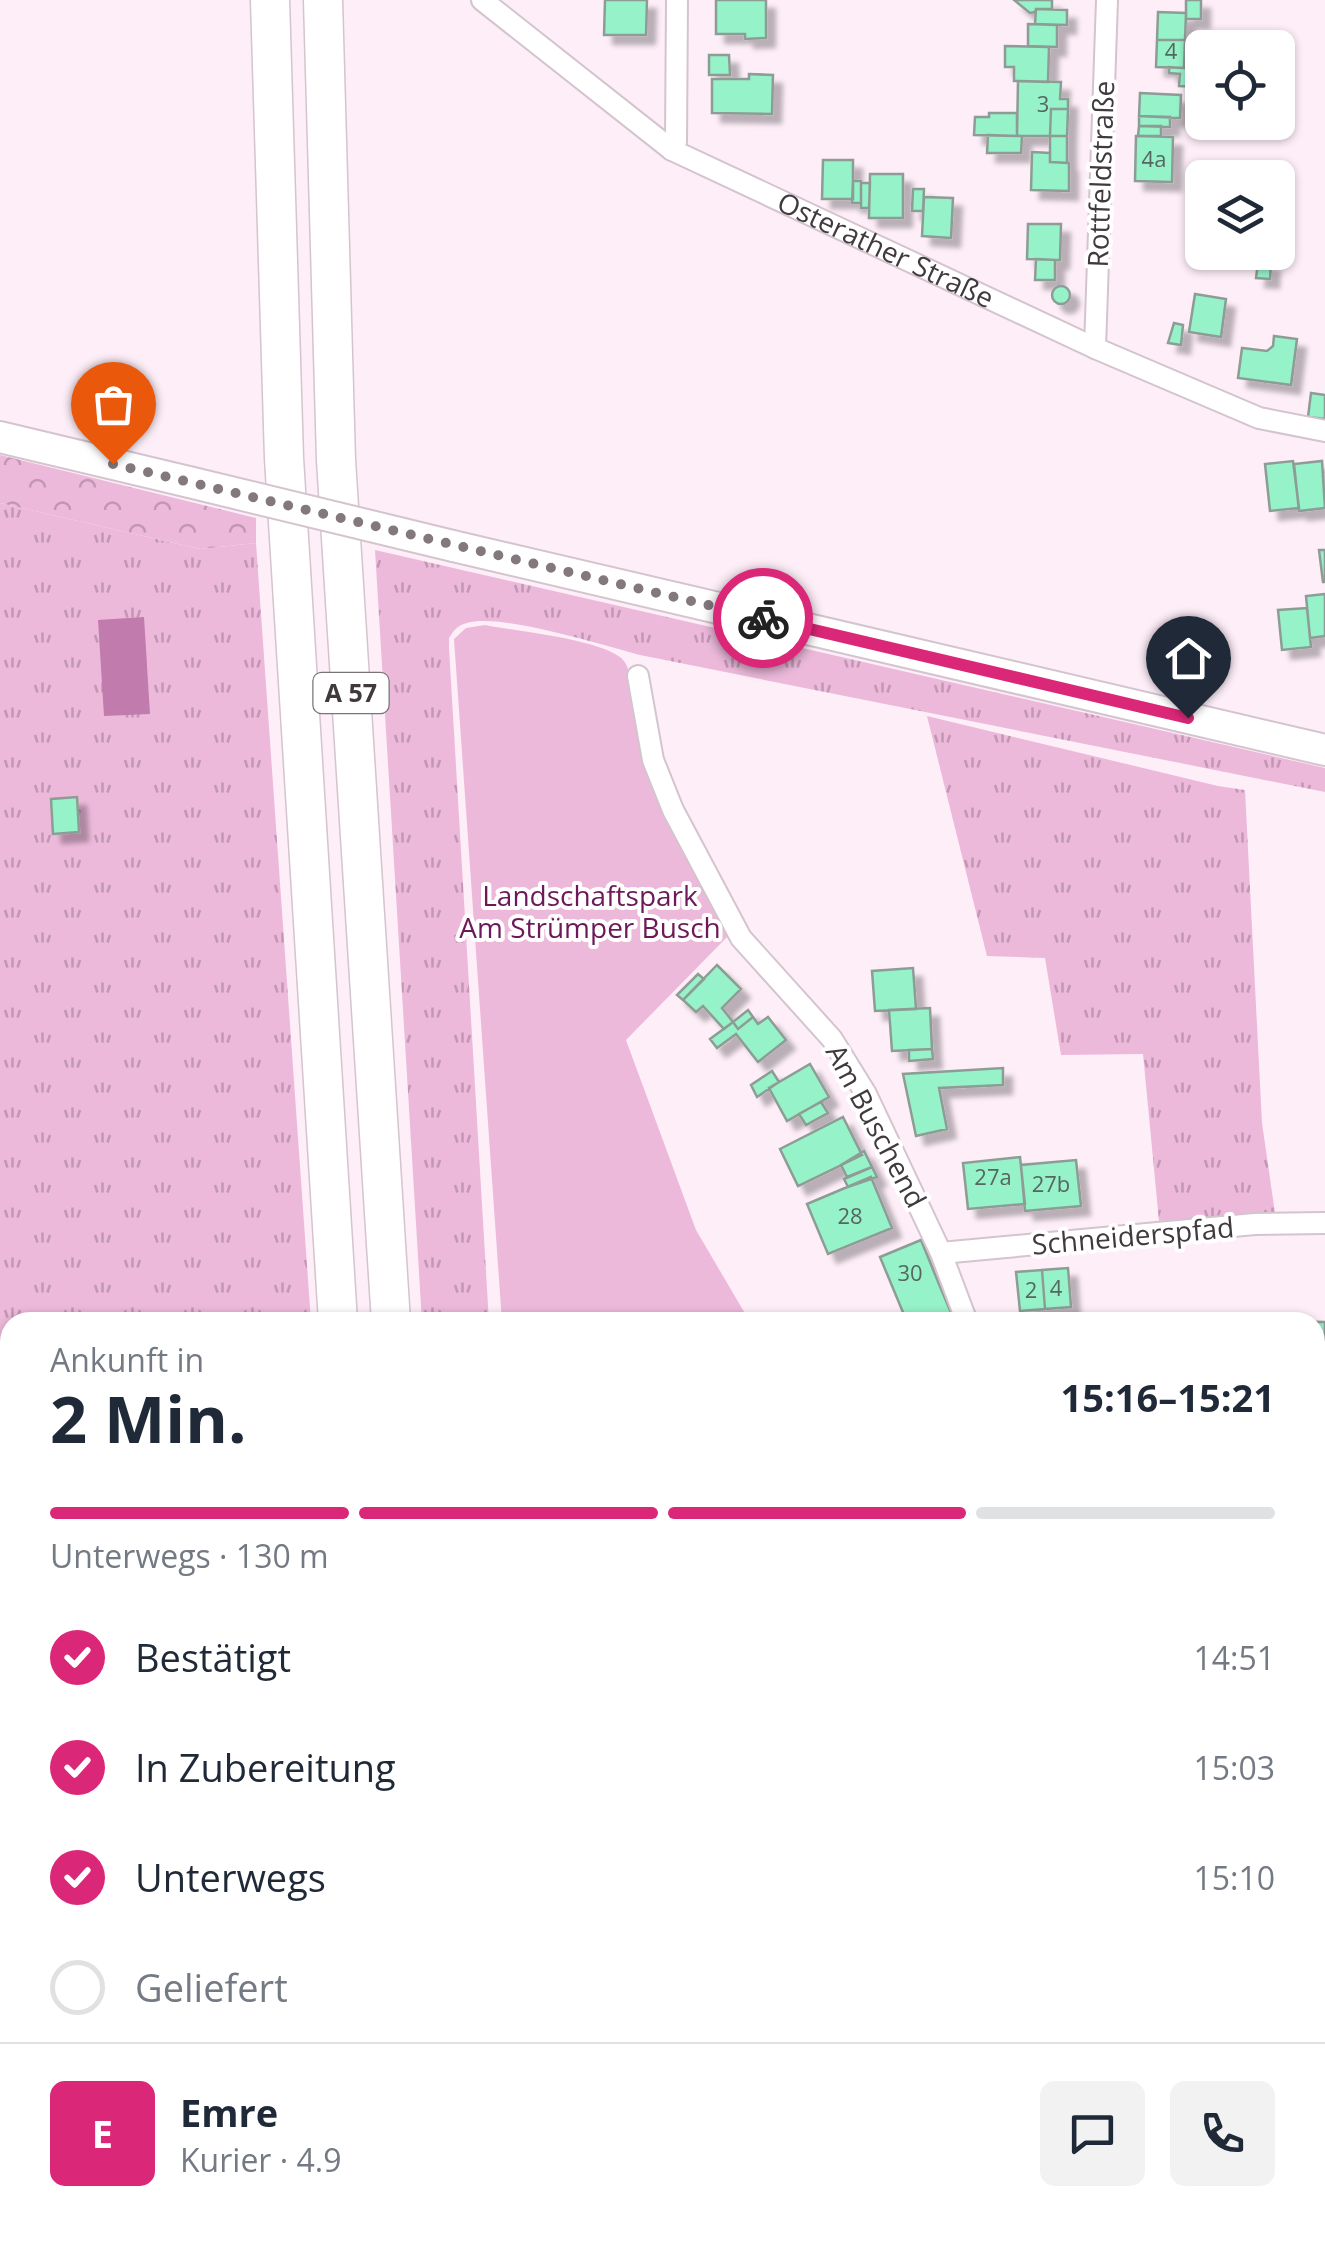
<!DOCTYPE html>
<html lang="de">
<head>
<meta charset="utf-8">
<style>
	:root { --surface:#fff; --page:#f2f2f3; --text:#1f2937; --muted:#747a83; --line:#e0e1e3; --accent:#db2777 }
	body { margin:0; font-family:"Open Sans",sans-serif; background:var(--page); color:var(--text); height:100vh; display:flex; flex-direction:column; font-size:38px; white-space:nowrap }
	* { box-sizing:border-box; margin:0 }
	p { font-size:32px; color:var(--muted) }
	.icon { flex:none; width:55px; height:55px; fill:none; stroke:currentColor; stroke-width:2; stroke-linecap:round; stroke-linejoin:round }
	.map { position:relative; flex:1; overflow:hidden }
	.panel { position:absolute; left:0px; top:1312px; width:1325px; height:932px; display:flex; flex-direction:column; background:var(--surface); border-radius:30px 30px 0 0; box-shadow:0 2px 8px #0004 }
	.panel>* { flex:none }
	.tools { position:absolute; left:1185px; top:30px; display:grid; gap:20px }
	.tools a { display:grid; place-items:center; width:110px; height:110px; border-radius:15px; background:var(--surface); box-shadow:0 2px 8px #0004; font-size:50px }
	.pin { position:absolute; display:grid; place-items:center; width:85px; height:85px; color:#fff; margin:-102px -42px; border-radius:50% 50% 50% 0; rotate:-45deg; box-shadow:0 0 10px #0007 }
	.pin .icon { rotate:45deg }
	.courier { position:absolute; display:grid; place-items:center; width:100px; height:100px; margin:-50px; border:8px solid #db2777; border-radius:50%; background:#fff; color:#222; box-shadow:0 2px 12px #0007 }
	.overview em { font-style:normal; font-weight:700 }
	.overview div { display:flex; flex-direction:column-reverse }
	.overview { display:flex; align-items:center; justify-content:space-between; height:170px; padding:0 50px }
	h1 { font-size:65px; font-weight:700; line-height:75px }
	.bar { display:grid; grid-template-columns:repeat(4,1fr); gap:15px 10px; align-content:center; height:120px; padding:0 50px }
	.bar i { height:12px; border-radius:8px; background:var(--line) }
	.bar .selected { background:var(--accent) }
	.bar p { grid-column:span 4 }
	.line { display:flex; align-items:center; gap:25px; padding:0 50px; border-top:2px solid var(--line) }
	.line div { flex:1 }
	.round { display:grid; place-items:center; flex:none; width:105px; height:105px; border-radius:15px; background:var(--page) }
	ol { padding:0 50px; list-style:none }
	li { display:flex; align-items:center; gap:30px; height:110px }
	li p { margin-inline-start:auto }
	li .icon { padding:10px; border-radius:50%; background:var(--accent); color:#fff; stroke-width:4 }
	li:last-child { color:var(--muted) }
	li i { width:55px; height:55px; border:5px solid var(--line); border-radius:50% }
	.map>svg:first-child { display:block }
	.built { fill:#f6e0ed }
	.grass { fill:url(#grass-tufts) }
	.forest { fill:url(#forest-crowns) }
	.park { fill:#ecb9db }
	.water { fill:#c17bac }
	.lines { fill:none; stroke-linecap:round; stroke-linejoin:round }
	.stream { stroke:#c17bac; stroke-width:6 }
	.building { fill:#96f2c8; stroke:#8d9d95; stroke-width:2.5; filter:url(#shadow) }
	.minor-casing { stroke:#d4c4ce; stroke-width:24 }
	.secondary-casing { stroke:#d4c4ce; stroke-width:34 }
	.motorway-casing { stroke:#d4c4ce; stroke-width:41 }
	.minor { stroke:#fff; stroke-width:20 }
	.secondary { stroke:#fff; stroke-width:30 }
	.motorway { stroke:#fff; stroke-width:38 }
	.secondary-bridge-casing { stroke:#d4c4ce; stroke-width:34; stroke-linecap:butt }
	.secondary-bridge { stroke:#fff; stroke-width:30 }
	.done { stroke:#82787e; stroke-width:10; stroke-dasharray:0 18 }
	.route { stroke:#db2777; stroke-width:12 }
	.labels { text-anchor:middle; stroke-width:8; stroke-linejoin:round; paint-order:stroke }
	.number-label { font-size:22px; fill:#566760 }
	.shield { fill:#fff; stroke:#797477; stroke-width:2.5 }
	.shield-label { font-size:25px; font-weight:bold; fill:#40393d }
	.street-label { font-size:28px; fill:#40393d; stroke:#fff }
	.park-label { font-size:28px; fill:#6d1959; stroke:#fff }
</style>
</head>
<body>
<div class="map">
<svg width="1325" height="2243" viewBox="0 0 1325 2243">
	<defs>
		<pattern id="grass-tufts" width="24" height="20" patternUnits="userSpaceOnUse" patternTransform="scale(2.5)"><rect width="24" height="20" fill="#ecb9db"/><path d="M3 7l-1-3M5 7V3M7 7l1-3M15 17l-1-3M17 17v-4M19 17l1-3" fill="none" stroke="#c197b3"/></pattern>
		<pattern id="forest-crowns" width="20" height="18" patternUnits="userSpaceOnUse" patternTransform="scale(2.5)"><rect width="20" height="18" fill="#ecb9db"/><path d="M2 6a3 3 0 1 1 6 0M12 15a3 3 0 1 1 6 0" fill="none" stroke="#c197b3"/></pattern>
		<filter id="shadow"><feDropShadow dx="9" dy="9" stdDeviation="2.5" flood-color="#0004"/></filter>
	</defs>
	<rect width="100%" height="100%" fill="#feeef8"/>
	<!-- built -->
	<path class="built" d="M 495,2235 L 1046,2235 L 1063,2243 L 495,2243 Z"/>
	<!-- grass -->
	<path class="grass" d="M 0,503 L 200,549 L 256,543 L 311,1322 L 10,1322 L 10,1430 L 0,1432 Z
		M 375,550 L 1325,768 L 1325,792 L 640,655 C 602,645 501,613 467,623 C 458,625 454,630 449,638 L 449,648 L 489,1322 L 422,1322 Z
		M 927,716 L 1218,786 L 1245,790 L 1262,1123 L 1275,1213 L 1159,1221 L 1143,1054 L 1061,1055 L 1045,958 L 987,956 Z
		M 222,2235 L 322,2235 L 322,2243 L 227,2243 Z
		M 443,2235 L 491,2235 L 490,2243 L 442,2243 Z"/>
	<!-- forest -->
	<path class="forest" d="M 0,455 L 256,518 L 256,543 L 200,549 L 0,503 Z
		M 10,1430 L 10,2235 L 222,2235 L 227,2243 L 0,2243 L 0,1432 Z"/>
	<!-- park -->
	<path class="park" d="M 485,625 C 514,631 608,640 624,661 C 632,672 631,687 633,700 L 729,935 L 626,1040 L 696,1230 L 750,1322 L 502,1322 L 454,639 L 466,628 Z
		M 1323,2001 L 1325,2243 L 1063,2243 L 1046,2235 L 1315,2235 L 1315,2013 Z"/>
	<!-- water -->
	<path class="water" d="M 144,617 L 150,714 L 104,716 L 98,620 Z"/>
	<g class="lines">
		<!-- stream -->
		<path class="stream" d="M 0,1546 L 9,1558"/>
	</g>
	<!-- building -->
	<path class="building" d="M 605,0 L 647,0 L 646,35 L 604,35 Z
		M 716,0 L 766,0 L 766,38 L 745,39 L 745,34 L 716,34 Z
		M 1014,0 L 1052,0 L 1052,9 L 1036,9 L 1035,12 L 1030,13 Z
		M 1186,0 L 1201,0 L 1201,19 L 1186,19 Z
		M 1036,9 L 1067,10 L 1067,25 L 1035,24 Z
		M 1158,12 L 1186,13 L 1185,40 L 1157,40 Z
		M 1028,24 L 1057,25 L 1057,47 L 1028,46 Z
		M 1157,40 L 1185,40 L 1184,68 L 1156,67 Z
		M 1005,46 L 1049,47 L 1048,82 L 1014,81 L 1014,67 L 1005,67 Z
		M 709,55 L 729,55 L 730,75 L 709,75 Z
		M 1185,62 L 1202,62 L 1202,87 L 1179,86 L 1180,74 L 1169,73 L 1169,67 L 1184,68 Z
		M 749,74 L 773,75 L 772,114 L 712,113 L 712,79 L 749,79 Z
		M 1018,81 L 1061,82 L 1060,99 L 1068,99 L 1068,109 L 1051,109 L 1050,136 L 1017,136 Z
		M 1140,93 L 1181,95 L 1180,118 L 1139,116 Z
		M 1051,109 L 1068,109 L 1067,136 L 1050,136 Z
		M 989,113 L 1017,113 L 1017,136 L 974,135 L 975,117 L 989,117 Z
		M 1139,116 L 1170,117 L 1170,127 L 1139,126 Z
		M 1139,126 L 1161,126 L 1161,136 L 1138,136 Z
		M 988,135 L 1022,136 L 1021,153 L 987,153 Z
		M 1050,136 L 1067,136 L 1067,163 L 1050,162 Z
		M 1136,136 L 1173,137 L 1172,182 L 1135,181 Z
		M 1032,152 L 1050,153 L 1050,162 L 1069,163 L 1069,191 L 1031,190 Z
		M 823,160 L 853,160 L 853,199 L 822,199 Z
		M 870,174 L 903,174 L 903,218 L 869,218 Z
		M 853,181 L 861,181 L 861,203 L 852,203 Z
		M 861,183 L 870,183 L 869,208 L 861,208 Z
		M 913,189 L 924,189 L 923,211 L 912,211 Z
		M 924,197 L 953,198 L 951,238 L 922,236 Z
		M 1028,224 L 1061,224 L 1060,260 L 1027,259 Z
		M 1036,259 L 1055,260 L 1055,280 L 1035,280 Z
		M 1258,262 L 1271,263 L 1270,279 L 1256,278 Z
		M1052 295a9 9 0 1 1 18 0a9 9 0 1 1-18 0Z
		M 1195,294 L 1226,299 L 1221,337 L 1189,332 Z
		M 1174,323 L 1183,325 L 1181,345 L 1168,343 Z
		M 1274,336 L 1297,339 L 1291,385 L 1238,378 L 1242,348 L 1267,351 L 1273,346 Z
		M 1311,393 L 1325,395 L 1325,419 L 1308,417 Z
		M 1293,461 L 1299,508 L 1270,511 L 1265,464 Z
		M 1322,461 L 1325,508 L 1299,511 L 1294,464 Z
		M 1319,550 L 1325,550 L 1325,582 L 1323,582 Z
		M 1325,594 L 1325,636 L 1310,638 L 1306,596 Z
		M 1307,608 L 1311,647 L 1282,650 L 1278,610 Z
		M 77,797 L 79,832 L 53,834 L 51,799 Z
		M 717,965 L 741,989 L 722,1008 L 733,1022 L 724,1029 L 703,1006 L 696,1012 L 683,1000 Z
		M 913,968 L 916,1009 L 875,1011 L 872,971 Z
		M 698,974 L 704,979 L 683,1000 L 677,995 Z
		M 930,1008 L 932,1049 L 892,1051 L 889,1010 Z
		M 748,1010 L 753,1017 L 738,1029 L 733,1022 Z
		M 753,1017 L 758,1024 L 768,1017 L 786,1040 L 758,1062 L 736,1034 L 717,1048 L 710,1039 L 733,1022 L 738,1029 Z
		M 932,1049 L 933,1059 L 909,1061 L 909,1050 Z
		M 810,1064 L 829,1097 L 787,1121 L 769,1088 Z
		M 1003,1068 L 1003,1085 L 939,1088 L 947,1129 L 916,1136 L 903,1074 Z
		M 772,1071 L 779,1082 L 757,1097 L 751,1085 Z
		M 821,1102 L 828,1113 L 806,1125 L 799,1114 Z
		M 843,1117 L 862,1155 L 798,1186 L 780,1149 Z
		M 864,1151 L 872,1167 L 847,1177 L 841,1165 Z
		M 1020,1157 L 1025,1204 L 968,1209 L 963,1163 Z
		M 1076,1160 L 1081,1206 L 1025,1211 L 1021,1165 Z
		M 872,1167 L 877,1177 L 848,1187 L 844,1179 Z
		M 871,1177 L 892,1228 L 828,1254 L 807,1204 Z
		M 921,1240 L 941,1289 L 955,1322 L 907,1322 L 880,1257 Z
		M 1068,1268 L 1071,1307 L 1045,1309 L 1042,1270 Z
		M 1042,1270 L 1045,1309 L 1020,1311 L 1016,1272 Z
		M 1280,1321 L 1325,1322 L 1325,1472 L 1315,1472 L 1315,1322 Z
		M 1325,1832 L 1325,1845 L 1318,1847 L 1315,1835 Z
		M 1323,1860 L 1325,1875 L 1315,1879 L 1315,1863 Z
		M 1325,1875 L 1325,1903 L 1315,1907 L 1315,1879 Z
		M 593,2235 L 635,2235 L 635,2243 L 593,2243 Z
		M 751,2235 L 819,2235 L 817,2243 L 749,2243 Z
		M 907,2235 L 958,2235 L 956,2243 L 905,2243 Z"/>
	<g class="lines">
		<!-- minor casing -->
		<g class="minor-casing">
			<g id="minor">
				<path id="s1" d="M 482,0 L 672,150 L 1095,348 L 1259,418 L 1325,431"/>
				<path d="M 672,150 L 676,142 L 677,0"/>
				<path d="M 1095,348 L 1107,0"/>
				<path d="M 638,676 L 653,760 L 673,810 L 741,938 L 832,1039 L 866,1094 L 941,1253 L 967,1322"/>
				<path d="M 941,1253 L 1255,1224 L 1325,1223"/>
				<path d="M 1315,1982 L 1325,1991"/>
			</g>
		</g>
		<!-- secondary casing -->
		<g class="secondary-casing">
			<path id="secondary" d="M 0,437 L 189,482
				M 453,546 L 1325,750"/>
		</g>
		<!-- motorway casing -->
		<g class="motorway-casing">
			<path id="motorway" d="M 270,0 L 284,458 L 338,1322
				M 323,0 L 336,460 L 391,1322
				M 360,2243 L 360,2235
				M 412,2243 L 412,2235"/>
		</g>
		<!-- minor -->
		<use href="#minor" class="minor"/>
		<!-- secondary -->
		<use href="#secondary" class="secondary"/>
		<!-- motorway -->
		<use href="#motorway" class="motorway"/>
		<!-- secondary-bridge casing -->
		<g class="secondary-bridge-casing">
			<path id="secondary-bridge" d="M 189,482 L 453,546"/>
		</g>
		<!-- secondary-bridge -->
		<use href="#secondary-bridge" class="secondary-bridge"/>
	</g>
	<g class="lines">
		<!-- done -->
		<path class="done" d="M 113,464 L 763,618"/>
		<!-- route -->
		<path class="route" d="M 763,618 L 1188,718"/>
	</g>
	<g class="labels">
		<!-- number labels -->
		<g class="number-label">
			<text x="1171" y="59">4</text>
			<text x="1043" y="112">3</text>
			<text x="1154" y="167">4a</text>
			<text x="993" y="1185">27a</text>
			<text x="1051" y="1192">27b</text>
			<text x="850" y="1224">28</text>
			<text x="910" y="1281">30</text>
			<text x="1056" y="1296">4</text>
			<text x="1031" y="1298">2</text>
		</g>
		<!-- shield labels -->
		<rect class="shield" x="313.5" y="673" width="75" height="40" rx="8"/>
		<g class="shield-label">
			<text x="351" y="702">A 57</text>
		</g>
		<!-- street labels -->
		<g class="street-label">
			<text transform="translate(1101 174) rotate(-88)" y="10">Rottfeldstraße</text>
			<text dy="10" stroke="none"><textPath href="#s1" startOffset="478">Osterather Straße</textPath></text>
			<text transform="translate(876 1126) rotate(62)" y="10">Am Buschend</text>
			<text transform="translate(1133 1236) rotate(-5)" y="10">Schneiderspfad</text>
		</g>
		<!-- park labels -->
		<g class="park-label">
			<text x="590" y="906">Landschaftspark<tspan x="590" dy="32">Am Strümper Busch</tspan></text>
		</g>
	</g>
</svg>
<div class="tools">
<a><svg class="icon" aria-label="locate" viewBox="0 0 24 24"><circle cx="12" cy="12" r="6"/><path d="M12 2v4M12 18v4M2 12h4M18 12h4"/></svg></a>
<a><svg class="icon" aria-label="layers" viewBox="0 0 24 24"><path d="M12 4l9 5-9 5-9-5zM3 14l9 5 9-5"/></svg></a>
</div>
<div class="pin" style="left:113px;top:464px;background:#ea580c"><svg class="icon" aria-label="bag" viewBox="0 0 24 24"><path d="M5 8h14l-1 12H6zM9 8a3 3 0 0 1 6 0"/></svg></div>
<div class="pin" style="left:1188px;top:718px;background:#1f2937"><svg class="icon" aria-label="home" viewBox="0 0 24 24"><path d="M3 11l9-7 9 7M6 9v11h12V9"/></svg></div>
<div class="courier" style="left:763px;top:618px"><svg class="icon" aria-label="bike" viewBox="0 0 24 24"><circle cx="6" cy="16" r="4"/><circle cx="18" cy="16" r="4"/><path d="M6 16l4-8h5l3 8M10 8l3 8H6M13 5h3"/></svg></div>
<section class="panel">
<div class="overview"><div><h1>2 Min.</h1><p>Ankunft in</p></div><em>15:16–15:21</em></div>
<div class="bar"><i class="selected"></i><i class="selected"></i><i class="selected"></i><i></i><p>Unterwegs · 130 m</p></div>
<ol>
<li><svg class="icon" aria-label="check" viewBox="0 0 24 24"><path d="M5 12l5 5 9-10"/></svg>Bestätigt<p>14:51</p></li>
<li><svg class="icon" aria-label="check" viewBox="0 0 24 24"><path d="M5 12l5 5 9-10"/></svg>In Zubereitung<p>15:03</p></li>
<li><svg class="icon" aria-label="check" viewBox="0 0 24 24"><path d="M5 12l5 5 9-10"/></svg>Unterwegs<p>15:10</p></li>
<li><i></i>Geliefert</li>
</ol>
<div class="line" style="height:180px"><b class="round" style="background:var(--accent);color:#fff">E</b><div><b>Emre</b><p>Kurier · 4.9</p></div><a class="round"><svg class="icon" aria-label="chat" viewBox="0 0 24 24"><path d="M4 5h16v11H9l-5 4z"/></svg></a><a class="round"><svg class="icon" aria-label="phone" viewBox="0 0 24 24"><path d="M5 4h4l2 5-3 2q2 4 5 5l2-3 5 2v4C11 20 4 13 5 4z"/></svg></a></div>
</section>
</div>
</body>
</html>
